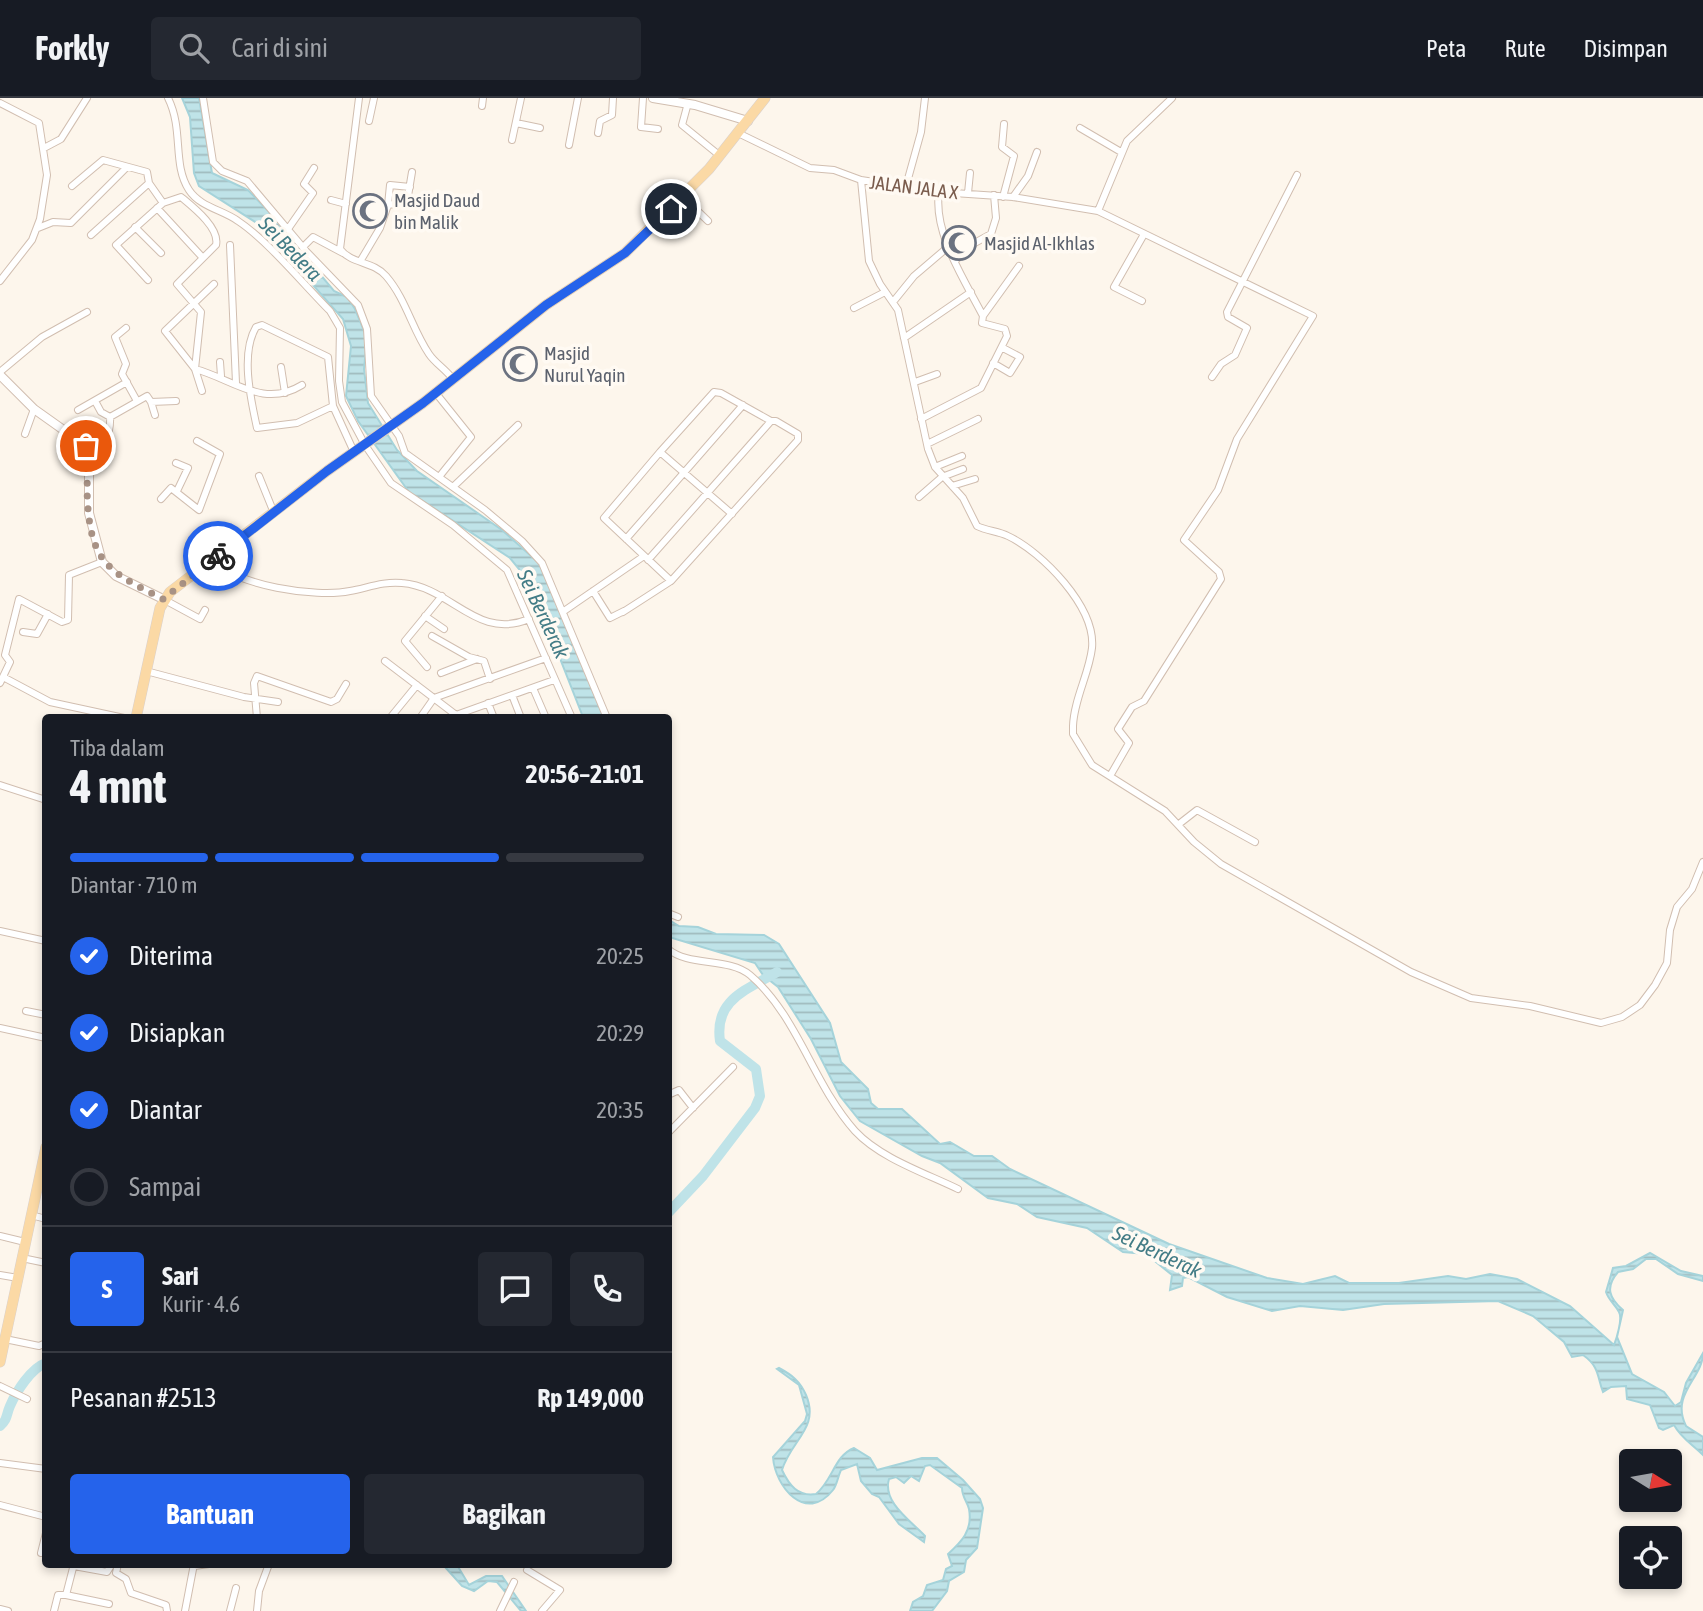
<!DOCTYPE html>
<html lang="id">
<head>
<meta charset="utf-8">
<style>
	:root { --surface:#171b24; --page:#242831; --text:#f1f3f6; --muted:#9ea1a6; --line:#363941; --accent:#2563eb }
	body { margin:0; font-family:"Asap Condensed",sans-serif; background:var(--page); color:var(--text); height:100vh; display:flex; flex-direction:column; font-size:26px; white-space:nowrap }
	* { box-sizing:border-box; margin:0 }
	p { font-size:23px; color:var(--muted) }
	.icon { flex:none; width:38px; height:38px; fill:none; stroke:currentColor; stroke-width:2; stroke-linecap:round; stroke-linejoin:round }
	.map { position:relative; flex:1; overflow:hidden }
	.panel { position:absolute; left:42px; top:616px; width:630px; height:854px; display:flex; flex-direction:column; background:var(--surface); border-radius:7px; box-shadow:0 4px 10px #0003 }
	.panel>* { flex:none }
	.needle { width:46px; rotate:101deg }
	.tools { position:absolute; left:1619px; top:1351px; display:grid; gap:14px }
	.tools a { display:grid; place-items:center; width:63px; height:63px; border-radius:7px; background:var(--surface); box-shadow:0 4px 10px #0003; font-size:35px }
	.pin { position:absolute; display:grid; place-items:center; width:60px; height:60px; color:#fff; margin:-30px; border:4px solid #fff; border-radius:50%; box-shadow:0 2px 7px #0007 }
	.courier { position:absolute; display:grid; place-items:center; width:70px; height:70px; margin:-35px; border:5px solid #2563eb; border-radius:50%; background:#fff; color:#222; box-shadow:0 2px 9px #0007 }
	.overview em { font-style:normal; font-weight:700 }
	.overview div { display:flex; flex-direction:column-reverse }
	.overview { display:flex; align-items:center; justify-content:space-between; height:119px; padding:0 28px }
	h1 { font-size:46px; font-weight:700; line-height:52px }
	.bar { display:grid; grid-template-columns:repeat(4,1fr); gap:10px 7px; align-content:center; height:84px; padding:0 28px }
	.bar i { height:9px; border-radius:5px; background:var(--line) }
	.bar .selected { background:var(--accent) }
	.bar p { grid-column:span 4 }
	.line { display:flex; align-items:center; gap:18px; padding:0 28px; border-top:2px solid var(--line) }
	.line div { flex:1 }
	.round { display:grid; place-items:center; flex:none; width:74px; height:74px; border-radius:7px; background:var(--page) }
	ol { padding:0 28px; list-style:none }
	li { display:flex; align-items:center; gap:21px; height:77px }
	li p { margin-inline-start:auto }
	li .icon { padding:7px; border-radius:50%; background:var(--accent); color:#fff; stroke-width:4 }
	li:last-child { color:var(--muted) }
	li i { width:38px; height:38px; border:4px solid var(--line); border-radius:50% }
	.button { display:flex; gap:14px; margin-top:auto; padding:14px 28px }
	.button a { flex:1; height:80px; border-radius:7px; background:var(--accent); color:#fff; font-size:28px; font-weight:700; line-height:80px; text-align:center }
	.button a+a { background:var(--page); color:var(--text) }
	header { display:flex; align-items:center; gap:42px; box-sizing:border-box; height:98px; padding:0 35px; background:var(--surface); border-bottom:2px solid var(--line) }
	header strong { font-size:33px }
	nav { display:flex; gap:38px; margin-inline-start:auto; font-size:24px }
	.search { width:490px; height:63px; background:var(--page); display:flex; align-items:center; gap:18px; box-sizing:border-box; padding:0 24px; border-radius:7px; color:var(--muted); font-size:26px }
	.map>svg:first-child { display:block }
	.water { fill:url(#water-rules); stroke:#a5d3da; stroke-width:2 }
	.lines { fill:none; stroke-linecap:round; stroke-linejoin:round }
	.river { stroke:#bfe3e8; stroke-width:10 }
	.minor-casing { stroke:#d1beb0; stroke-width:8 }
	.tertiary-casing { stroke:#d1beb0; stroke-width:10 }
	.primary-casing { stroke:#dad1cd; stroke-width:11 }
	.minor { stroke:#fff; stroke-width:6 }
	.tertiary { stroke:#fff; stroke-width:8 }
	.primary { stroke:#fbd9a5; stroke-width:10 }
	.done { stroke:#a89285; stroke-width:7; stroke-dasharray:0 12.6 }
	.route { stroke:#2563eb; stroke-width:9 }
	.labels { text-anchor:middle; stroke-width:7; stroke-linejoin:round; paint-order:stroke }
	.street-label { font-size:19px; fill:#7a5c4d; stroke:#fffaf3 }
	.worship-label { font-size:19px; fill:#5b616d; stroke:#fffaf3; text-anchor:start }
	.water-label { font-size:21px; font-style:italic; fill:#437c86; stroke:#fffaf3 }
</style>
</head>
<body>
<header>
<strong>Forkly</strong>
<div class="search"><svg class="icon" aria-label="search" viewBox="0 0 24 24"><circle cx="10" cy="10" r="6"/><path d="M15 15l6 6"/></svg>Cari di sini</div>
<nav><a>Peta</a><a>Rute</a><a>Disimpan</a></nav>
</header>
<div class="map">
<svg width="1703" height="1513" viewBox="0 0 1703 1513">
	<defs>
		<pattern id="water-rules" width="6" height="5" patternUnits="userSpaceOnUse" patternTransform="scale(1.75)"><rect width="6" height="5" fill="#bfe3e8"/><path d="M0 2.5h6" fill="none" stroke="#a0bbbe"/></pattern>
	</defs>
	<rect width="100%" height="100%" fill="#fdf6ec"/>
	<!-- water -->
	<path class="water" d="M 182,0 L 199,0 L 212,75 L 248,92 L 296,142 L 298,150 L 334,193 L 347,199 L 355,211 L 367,240 L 364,271 L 368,305 L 397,352 L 417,373 L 502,432 L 540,466 L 604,619 L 583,619 L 548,530 L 519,471 L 510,460 L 409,394 L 358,323 L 346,298 L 351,248 L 343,221 L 260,127 L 199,88 L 194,75 L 190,19 Z
		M 669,822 L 679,828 L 698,829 L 716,836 L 764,837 L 779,846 L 830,925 L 841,964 L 868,991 L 871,1005 L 878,1011 L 902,1011 L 940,1046 L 950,1044 L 974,1058 L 992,1058 L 1010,1071 L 1169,1146 L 1267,1180 L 1303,1186 L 1335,1178 L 1349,1185 L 1399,1185 L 1448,1178 L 1466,1181 L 1490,1176 L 1517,1181 L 1570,1208 L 1614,1247 C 1616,1242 1623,1221 1619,1214 C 1615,1206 1609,1203 1606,1194 L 1613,1170 L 1626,1168 L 1650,1155 L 1681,1173 L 1703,1178 L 1703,1183 L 1678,1176 L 1656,1161 L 1646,1161 L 1633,1171 L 1618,1174 C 1605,1189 1609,1200 1623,1212 L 1617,1239 L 1632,1276 L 1664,1294 L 1675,1308 L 1681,1304 L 1686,1285 L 1703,1255 C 1703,1280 1670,1296 1686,1328 L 1703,1339 L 1703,1357 C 1692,1346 1681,1340 1674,1327 L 1663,1332 L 1659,1330 L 1650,1307 L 1627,1301 L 1626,1288 L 1611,1289 L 1603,1294 C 1597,1279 1600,1269 1583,1257 L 1572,1259 L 1564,1244 L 1533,1218 L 1498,1203 L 1384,1206 L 1343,1212 L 1300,1208 L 1272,1213 L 1227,1199 L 1188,1179 L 1183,1180 L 1182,1188 L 1170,1192 L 1172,1177 L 1146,1156 L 1123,1154 L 1087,1130 L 1037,1119 L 1017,1106 L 988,1100 L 940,1065 L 922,1058 L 860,1023 L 840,998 L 811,941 L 778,889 L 763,877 L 755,865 L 669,839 Z
		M 779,1270 C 792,1277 800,1283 806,1297 C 820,1330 791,1342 782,1372 C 789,1387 798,1399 816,1396 C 833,1382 834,1358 854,1350 L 870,1360 L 877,1372 L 922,1360 L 937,1360 L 963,1382 L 980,1401 L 983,1410 L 977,1450 L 966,1462 L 964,1474 L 949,1483 L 947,1493 L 932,1513 L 910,1513 L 913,1504 L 923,1498 L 927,1487 L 943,1482 L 946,1471 L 952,1468 L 948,1456 C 961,1444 973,1433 969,1411 C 967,1403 962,1399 962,1390 L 930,1367 L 925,1368 L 919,1383 L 911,1378 L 904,1385 L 896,1379 L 889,1381 C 882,1404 911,1423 925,1438 L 924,1444 L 899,1426 L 879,1399 L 872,1396 L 861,1383 L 857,1366 L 841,1372 C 838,1378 837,1387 833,1392 C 806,1426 775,1389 773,1359 L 805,1323 L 807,1316 L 799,1287 L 777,1271 Z
		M 423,1467 L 457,1467 L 469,1487 L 486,1478 L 502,1478 L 526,1513 L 521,1513 L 497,1484 L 488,1483 L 474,1493 L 462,1488 L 445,1469 Z"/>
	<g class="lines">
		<!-- river -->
		<path class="river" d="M 668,1115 L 703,1078 L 755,1010 L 760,998 L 756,971 L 720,943 C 714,901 747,892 777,874
			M 0,1328 C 8,1321 6,1317 10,1308 C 16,1294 31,1270 46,1265"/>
		<!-- minor casing -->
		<g class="minor-casing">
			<path id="minor" d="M 168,0 C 184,32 172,66 189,92 C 200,109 223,112 238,123 C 267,142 304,187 330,213 L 340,230 L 339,283 L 342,304 L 365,347 L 391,385 L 453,427 L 507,472 L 572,620
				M 203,0 L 213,64 L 222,73 L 247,83 L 306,153 L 358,207 L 367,231 L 371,298 L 399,338 L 405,355 L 485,412 L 522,443 L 542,465 L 607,620
				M 359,0 L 340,151 C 351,166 373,163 386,178 C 406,201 412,231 429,256 C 435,265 445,271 452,280
				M 643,0 L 641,29 L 658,31
				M 0,5 L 39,25 L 47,77 L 40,121 L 32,142 L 0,183
				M 688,5 L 682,27 L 719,57
				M 482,8 L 483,0
				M 369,23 L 374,0
				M 516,25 L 540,30
				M 1080,30 L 1121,54
				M 598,35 L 600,23 L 612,17 L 613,0
				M 738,35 L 810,70 L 834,72 L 861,82 L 939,94 L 1013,99 L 1098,113 L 1313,218 L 1237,341 L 1218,392 L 1184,442 L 1219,474 L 1221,481 L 1144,603 L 1132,609 L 1118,631 L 1129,645 L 1110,678
				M 512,42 L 521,0
				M 569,47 L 578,0
				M 44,50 L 61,41 L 87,0
				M 861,82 L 869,163 L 880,186 L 898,212 L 928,351 L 935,369 L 963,400 L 977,428 C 987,433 998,433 1008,438 C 1042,454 1096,509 1092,550 C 1089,576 1074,601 1073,628 L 1073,636 L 1092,667 L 1165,713 L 1194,744 L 1221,766 L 1411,874 L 1471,900 L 1530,908 L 1601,925 L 1622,919 L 1640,907 L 1655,887 L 1667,865 L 1670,832 L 1677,809 L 1692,791 L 1703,764
				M 72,88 L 103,62 L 147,74 L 149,85 L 163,105
				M 906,88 L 921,34 L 925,0
				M 968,95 L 970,75
				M 683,99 L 708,123
				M 1003,99 L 1014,58 L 1002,49 L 1004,26
				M 1013,99 L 1028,78 L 1037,54
				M 331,102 L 346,106
				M 388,107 L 390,87 L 410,89
				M 157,110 L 203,160
				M 1098,113 L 1127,43 L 1172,0
				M 135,129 L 161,155
				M 38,130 L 53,124 L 71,125 L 127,69
				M 288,131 L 313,95 L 304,86 L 314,70
				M 91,137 L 149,85
				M 230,147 L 236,285
				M 303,149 L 313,139 L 343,155
				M 361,162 L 380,130 L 388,107 L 407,104 L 412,74
				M 956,162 L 971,147 L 991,136 L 996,120 L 994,97
				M 148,182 L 116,147 L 163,105 L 181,99 C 193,109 220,130 216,147 L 177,186 L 201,214 L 195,271
				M 1142,203 L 1114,189 L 1143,138
				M 893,204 L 914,178 L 948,149
				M 854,210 L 885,194
				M 983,218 L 1019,168
				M 126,230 L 115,239 L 126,266 L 122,276 L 137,303
				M 904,240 L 971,194
				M 220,264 L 221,278
				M 993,265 L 1010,275 L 1020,259 L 1003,250
				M 281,269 L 285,295
				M 195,271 C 233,281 263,311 302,287
				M 0,274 L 42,239 L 87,214
				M 1212,279 L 1221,266 L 1235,257 L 1247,230 L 1228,219 L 1227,214 L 1297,77
				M 915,284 L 937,276
				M 202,293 L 195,271 L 165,233 L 214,186
				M 435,294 L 471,339 L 439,379
				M 95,303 L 101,314 L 110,319
				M 151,304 L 155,317
				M 333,308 L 297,325 L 257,330 C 251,302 240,256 256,229 L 262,227 L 328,259 L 333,308 L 354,354
				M 78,312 L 127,284
				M 921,321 L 981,290 L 1007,238 L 1005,231 L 982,225 L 983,218 C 964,181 933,135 939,94
				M 25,336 L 34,311
				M 927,346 L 978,321
				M 660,354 L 714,294 L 721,295 L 771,323
				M 89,358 C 104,353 111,334 110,319 L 147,298 L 151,304 L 176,303
				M 176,365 L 188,370 L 177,393
				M 935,369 L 962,358
				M 259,378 L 274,415
				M 454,388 L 518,327
				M 952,388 L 975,381
				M 919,399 L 942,379 L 963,371
				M 161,401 L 171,390 L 199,412 L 220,356 L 197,343
				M 626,441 L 743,307
				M 213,461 C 235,488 316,500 350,493 C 367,490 384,483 402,485 C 452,489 476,543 529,521
				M 671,483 L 604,420 L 660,354 L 732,416
				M 593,493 L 610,520 L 624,513
				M 163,501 L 200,521 L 205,512
				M 564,513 L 644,458
				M 623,514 L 671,483 L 798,342 L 798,336 L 776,323 L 771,323 L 648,462
				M 425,518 L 444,531
				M 23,534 L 37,536 L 48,516
				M 432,538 L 469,559 L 484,563 L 490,581
				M 385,563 L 456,617 L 554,582
				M 427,569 L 405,543 L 442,498
				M 146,573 L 244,599 L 278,604
				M 441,575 L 477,561
				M 5,580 L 50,604 L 124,620
				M 0,585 L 10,564 L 5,557 L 19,501 L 62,524 L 68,522 L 69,477 L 102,464
				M 533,590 L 546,620
				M 512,597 L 521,620
				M 488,605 L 494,620
				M 257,620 L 254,585 L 257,578 L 331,604 L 337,601 L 346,586
				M 390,620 L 417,587
				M 420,620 L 434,600 L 546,560
				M 0,687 L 46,702
				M 1179,726 L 1197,712 L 1255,744
				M 668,815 L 678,819
				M 0,833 L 46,843
				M 668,851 C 689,869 728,859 750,877 C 798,918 813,986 855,1033 C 880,1060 925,1075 958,1091
				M 26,913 L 46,917
				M 0,930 L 46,940
				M 668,997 L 679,992 L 693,1010
				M 668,1035 L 733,969
				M 31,1117 L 46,1121
				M 0,1138 L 25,1144
				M 22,1160 L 46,1165
				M 0,1177 L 18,1180
				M 5,1241 L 39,1248 L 46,1245
				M 0,1288 L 27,1301
				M 0,1365 L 46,1371
				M 0,1407 L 46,1419
				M 41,1455 L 46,1435
				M 74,1466 L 66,1497 L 109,1506
				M 118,1466 L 116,1475 L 126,1481 L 131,1495 L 166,1507 L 167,1513
				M 74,1468 L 107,1474 L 112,1466
				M 194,1468 L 209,1466
				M 527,1472 L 560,1492 L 542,1513
				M 0,1511 L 8,1513
				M 54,1513 L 58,1497 L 66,1497
				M 185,1513 L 194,1466
				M 230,1513 L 236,1490
				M 257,1513 L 259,1493 L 269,1466
				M 500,1513 L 514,1484"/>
		</g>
		<!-- tertiary casing -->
		<g class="tertiary-casing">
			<path id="tertiary" d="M 653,0 L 695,7 L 748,23
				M 0,277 L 34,311 L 86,348 L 89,358 L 89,415 L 102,464 L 116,478 L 163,501"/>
		</g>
		<!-- primary casing -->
		<g class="primary-casing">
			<path id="primary" d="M 136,620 L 160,510 L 170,494 L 327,373 L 423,305 L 546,207 L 625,155 L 709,71 L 765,0
				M 0,1264 L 46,1049"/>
		</g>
		<!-- minor -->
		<use href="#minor" class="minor"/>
		<!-- tertiary -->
		<use href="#tertiary" class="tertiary"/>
		<!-- primary -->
		<use href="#primary" class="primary"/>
	</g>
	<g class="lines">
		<!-- done -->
		<path class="done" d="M 86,348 C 92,361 87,376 87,391 C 89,462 104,472 163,501 L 218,458"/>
		<!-- route -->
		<path class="route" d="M 218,458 L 327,373 L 423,305 L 546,207 L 625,155 L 671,111"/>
	</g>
	<!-- icons -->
	<defs>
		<g id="mosque-ring" transform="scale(1.75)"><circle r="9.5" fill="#fffaf3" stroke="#6b7280" stroke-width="1.5"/><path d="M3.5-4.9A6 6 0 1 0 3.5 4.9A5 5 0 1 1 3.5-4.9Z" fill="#6b7280"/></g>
	</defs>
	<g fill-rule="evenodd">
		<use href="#mosque-ring" x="370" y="113"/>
		<use href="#mosque-ring" x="959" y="145"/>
		<use href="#mosque-ring" x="520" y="266"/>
	</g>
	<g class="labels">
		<!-- street labels -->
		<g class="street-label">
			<text transform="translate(914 89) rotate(7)" y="7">JALAN JALA X</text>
		</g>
		<!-- worship labels -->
		<g class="worship-label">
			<text x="394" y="109">Masjid Daud<tspan x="394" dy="22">bin Malik</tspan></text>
			<text x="984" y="152">Masjid Al-Ikhlas</text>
			<text x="544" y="262">Masjid<tspan x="544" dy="22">Nurul Yaqin</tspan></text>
		</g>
		<!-- water labels -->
		<g class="water-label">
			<text transform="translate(290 151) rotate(46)" y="7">Sei Bedera</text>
			<text transform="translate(543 516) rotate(65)" y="7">Sei Berderak</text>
			<text transform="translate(1157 1154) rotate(25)" y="7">Sei Berderak</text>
		</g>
	</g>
</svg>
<div class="tools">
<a><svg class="needle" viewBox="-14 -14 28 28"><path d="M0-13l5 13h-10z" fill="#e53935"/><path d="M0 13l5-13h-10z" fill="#9ea1a6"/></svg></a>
<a><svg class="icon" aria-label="locate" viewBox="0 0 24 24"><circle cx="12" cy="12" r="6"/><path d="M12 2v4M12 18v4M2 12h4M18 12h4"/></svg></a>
</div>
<div class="pin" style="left:86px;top:348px;background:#ea580c"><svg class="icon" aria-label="bag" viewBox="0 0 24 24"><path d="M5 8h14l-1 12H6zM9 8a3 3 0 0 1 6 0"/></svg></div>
<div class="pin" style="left:671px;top:111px;background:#1f2937"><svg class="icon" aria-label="home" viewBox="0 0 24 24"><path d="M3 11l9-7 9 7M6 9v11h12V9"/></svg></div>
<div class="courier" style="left:218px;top:458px"><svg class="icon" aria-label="bike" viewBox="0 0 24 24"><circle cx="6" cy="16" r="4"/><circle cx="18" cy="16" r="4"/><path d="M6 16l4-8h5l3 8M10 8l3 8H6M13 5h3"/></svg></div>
<section class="panel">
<div class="overview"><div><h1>4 mnt</h1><p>Tiba dalam</p></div><em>20:56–21:01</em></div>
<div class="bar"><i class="selected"></i><i class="selected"></i><i class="selected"></i><i></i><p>Diantar · 710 m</p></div>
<ol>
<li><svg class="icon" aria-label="check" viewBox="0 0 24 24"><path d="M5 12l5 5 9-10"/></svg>Diterima<p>20:25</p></li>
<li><svg class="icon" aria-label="check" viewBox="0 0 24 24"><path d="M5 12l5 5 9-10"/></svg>Disiapkan<p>20:29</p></li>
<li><svg class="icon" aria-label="check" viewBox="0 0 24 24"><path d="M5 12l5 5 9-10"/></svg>Diantar<p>20:35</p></li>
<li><i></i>Sampai</li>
</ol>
<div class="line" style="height:126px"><b class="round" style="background:var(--accent);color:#fff">S</b><div><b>Sari</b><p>Kurir · 4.6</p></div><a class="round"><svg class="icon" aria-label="chat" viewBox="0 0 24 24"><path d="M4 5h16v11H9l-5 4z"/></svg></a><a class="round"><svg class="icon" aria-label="phone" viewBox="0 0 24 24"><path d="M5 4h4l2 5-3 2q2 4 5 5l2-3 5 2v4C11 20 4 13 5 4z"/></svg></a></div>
<div class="line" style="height:91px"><div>Pesanan #2513</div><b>Rp 149,000</b></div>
<div class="button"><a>Bantuan</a><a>Bagikan</a></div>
</section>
</div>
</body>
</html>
